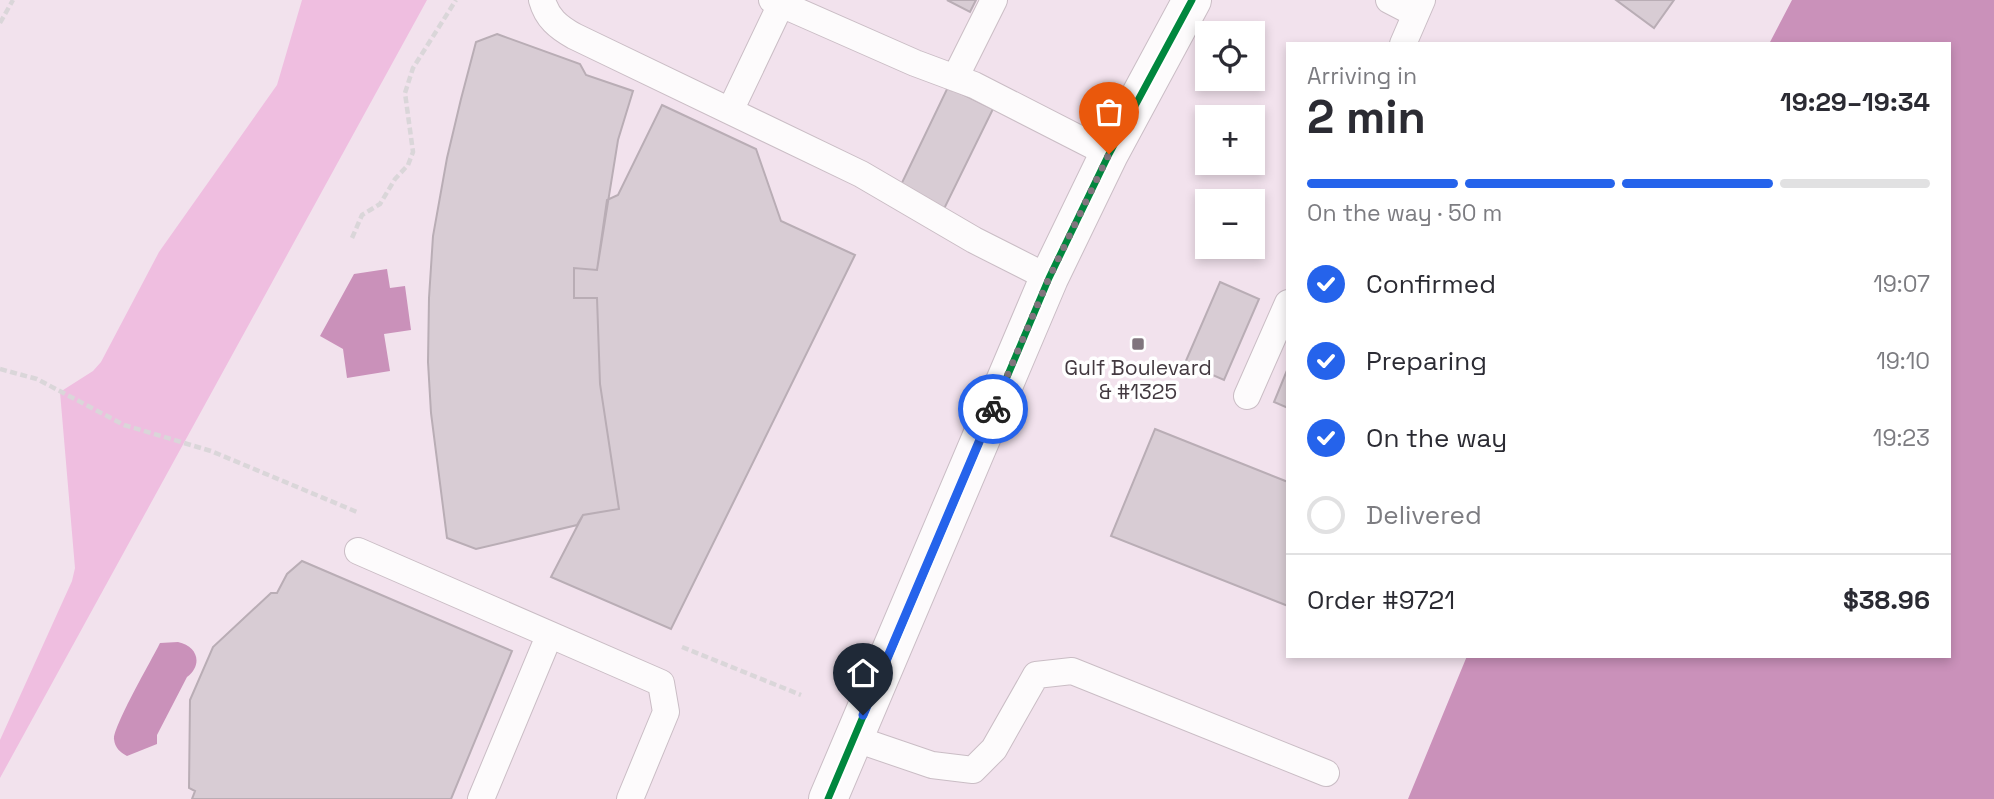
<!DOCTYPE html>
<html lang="en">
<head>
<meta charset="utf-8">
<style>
	:root { --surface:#fff; --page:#f2f2f3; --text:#2b2b33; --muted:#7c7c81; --line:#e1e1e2; --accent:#2563eb }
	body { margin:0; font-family:"Space Grotesk",sans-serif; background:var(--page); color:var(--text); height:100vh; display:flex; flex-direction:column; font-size:26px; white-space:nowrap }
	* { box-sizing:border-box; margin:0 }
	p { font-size:23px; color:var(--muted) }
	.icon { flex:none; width:38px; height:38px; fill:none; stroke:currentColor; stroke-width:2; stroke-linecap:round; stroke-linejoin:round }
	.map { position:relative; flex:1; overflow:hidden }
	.details { position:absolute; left:1286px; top:42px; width:665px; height:616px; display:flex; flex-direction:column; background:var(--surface); border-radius:0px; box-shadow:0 4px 10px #0003 }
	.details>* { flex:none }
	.buttons { position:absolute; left:1195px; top:21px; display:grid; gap:14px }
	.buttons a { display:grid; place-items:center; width:70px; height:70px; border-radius:0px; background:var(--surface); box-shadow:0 4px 10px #0003; font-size:35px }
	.pin { position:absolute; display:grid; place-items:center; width:60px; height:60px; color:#fff; margin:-72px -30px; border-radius:50% 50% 50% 0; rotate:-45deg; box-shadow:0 0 7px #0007 }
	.pin .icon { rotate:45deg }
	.courier { position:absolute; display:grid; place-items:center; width:70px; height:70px; margin:-35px; border:5px solid #2563eb; border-radius:50%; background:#fff; color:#222; box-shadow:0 2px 9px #0007 }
	.overview em { font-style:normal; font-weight:700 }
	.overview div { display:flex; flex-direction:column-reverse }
	.overview { display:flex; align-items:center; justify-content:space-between; height:119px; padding:0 21px }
	h1 { font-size:46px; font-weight:700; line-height:52px }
	.bar { display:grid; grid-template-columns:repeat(4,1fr); gap:10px 7px; align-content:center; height:84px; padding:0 21px }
	.bar i { height:9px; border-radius:5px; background:var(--line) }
	.bar .current { background:var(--accent) }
	.bar p { grid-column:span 4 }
	.line { display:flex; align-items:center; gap:18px; padding:0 21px; border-top:2px solid var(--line) }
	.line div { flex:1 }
	ol { padding:0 21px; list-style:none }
	li { display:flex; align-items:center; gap:21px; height:77px }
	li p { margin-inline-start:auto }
	li .icon { padding:7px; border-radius:50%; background:var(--accent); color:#fff; stroke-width:4 }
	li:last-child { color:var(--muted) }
	li i { width:38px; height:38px; border:4px solid var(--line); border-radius:50% }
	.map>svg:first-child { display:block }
	.green { fill:#efbee0 }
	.water { fill:#ca91ba }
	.building { fill:#d8ccd4; stroke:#b9adb5; stroke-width:2 }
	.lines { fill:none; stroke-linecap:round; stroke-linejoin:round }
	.lane-casing { stroke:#cabdc5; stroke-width:28 }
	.primary-casing { stroke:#cabdc5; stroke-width:40 }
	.path { stroke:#dad6d9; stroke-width:4.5; stroke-dasharray:7 3.5; stroke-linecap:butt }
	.lane { stroke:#fdfbfc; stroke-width:26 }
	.primary { stroke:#fdfbfc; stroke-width:38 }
	.cycleway-casing { stroke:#fff; stroke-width:11 }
	.cycleway { stroke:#00873e; stroke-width:7 }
	.done { stroke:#80747d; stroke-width:7; stroke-dasharray:0 12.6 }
	.route { stroke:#2563eb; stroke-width:9 }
	.poi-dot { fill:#80747d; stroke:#fff; stroke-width:2.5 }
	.labels { text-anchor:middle; stroke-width:7; stroke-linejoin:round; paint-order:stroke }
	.poi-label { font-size:21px; fill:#433940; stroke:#fff }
</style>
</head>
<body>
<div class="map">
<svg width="1994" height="799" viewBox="0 0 1994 799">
	<rect width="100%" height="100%" fill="#f2e2ed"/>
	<!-- green -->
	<path class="green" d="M 302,0 L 427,0 L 0,778 L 0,740 L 72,581 L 75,568 L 60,392 L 93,371 L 101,362 L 159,252 L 277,85 Z"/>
	<!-- water -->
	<path class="water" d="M 1792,0 L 1994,0 L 1994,799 L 1408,799 L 1467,656 L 1950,656 L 1950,44 L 1769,44 Z
		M 387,269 L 390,288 L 405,286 L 411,330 L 384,334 L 390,371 L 347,378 L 343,349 L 320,336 L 354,274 Z
		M 178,642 C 198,646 203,665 187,677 L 157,735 L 157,744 L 127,756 C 120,752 115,748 114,739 C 114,725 151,661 160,643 Z"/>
	<!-- building -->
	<path class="building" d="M 947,0 L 976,0 L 970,12 Z
		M 1616,0 L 1674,0 L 1654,28 Z
		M 497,34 L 580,64 L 586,75 L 633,91 L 618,140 L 597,270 L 574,268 L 574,298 L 597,298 L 600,384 L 619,509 L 583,515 L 577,525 L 476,549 L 447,538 L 431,413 L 428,362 L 429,298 L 433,236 L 447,158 L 461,99 L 476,42 Z
		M 948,87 L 993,109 L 942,213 L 898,191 Z
		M 662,105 L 756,149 L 781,221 L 855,255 L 671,629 L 551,577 L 583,515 L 619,509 L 600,384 L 597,298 L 574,298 L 574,268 L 597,270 L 607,200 L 618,195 Z
		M 1220,282 L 1259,299 L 1224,380 L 1185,363 Z
		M 1288,368 L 1288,408 L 1274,402 Z
		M 1155,429 L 1288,482 L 1288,606 L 1111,536 Z
		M 302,561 L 512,651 L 451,799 L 192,799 L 195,791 L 189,788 L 190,700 L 213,647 L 271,593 L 277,593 L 287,574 Z"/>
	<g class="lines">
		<!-- lane casing -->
		<g class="lane-casing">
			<path id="lane" d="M 542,0 C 547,18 558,27 574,36 L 861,174 L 974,240 L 1049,278
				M 772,0 L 915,63 L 974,85 L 1109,154
				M 1389,0 L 1416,14
				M 1403,44 L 1422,0
				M 955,78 L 994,0
				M 730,111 L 781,4
				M 1247,396 L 1288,303
				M 358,551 L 661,683 L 666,712 L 630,799
				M 853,738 L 932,765 L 973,770 L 994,749 L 1036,675 L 1072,671 L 1326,773
				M 481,799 L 549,636"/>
		</g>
		<!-- primary casing -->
		<g class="primary-casing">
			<path id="primary" d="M 828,799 L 1049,278 L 1109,154 L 1192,0"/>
		</g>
		<!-- path -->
		<path class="path" d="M 0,23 L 13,0
			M 352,238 L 362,215 L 380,204 L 395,179 L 408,165 L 413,152 L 405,93 L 413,68 L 456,0
			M 0,369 L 37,379 L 124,425 L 211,451 L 357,512
			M 682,647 L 801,695"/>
		<!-- lane -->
		<use href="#lane" class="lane"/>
		<!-- primary -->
		<use href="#primary" class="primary"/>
		<!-- cycleway casing -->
		<g class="cycleway-casing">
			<path id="cycleway" d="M 828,799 L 1049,278 L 1109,154 L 1192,0"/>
		</g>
		<!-- cycleway -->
		<use href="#cycleway" class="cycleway"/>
	</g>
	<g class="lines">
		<!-- done -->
		<path class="done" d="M 993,409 L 1049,278 L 1109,154"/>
		<!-- route -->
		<path class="route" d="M 863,715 L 993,409"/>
	</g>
	<!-- markers -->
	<rect class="poi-dot" x="1131" y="337" width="14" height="14" rx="3.5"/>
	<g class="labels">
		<!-- poi labels -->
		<g class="poi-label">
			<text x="1138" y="375">Gulf Boulevard<tspan x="1138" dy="24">&amp; #1325</tspan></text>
		</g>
	</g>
</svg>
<div class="buttons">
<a><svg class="icon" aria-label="locate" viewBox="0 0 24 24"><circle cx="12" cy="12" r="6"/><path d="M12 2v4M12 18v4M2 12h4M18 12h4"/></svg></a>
<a>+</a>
<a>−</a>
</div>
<div class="pin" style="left:1109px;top:154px;background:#ea580c"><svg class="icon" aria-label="bag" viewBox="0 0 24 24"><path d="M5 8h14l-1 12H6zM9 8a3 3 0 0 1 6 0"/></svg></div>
<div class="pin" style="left:863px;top:715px;background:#1f2937"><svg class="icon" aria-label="home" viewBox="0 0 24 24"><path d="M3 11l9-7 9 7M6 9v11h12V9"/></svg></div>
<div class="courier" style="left:993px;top:409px"><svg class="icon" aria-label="bike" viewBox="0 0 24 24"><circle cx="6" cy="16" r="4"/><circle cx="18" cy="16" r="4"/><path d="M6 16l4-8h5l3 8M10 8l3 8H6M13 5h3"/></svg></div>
<section class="details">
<div class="overview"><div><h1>2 min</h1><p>Arriving in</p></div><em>19:29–19:34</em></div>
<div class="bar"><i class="current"></i><i class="current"></i><i class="current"></i><i></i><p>On the way · 50 m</p></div>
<ol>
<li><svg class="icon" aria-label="check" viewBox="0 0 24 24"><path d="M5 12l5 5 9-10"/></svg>Confirmed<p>19:07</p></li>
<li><svg class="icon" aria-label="check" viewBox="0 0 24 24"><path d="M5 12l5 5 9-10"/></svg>Preparing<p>19:10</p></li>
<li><svg class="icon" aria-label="check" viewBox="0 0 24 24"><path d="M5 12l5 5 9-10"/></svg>On the way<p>19:23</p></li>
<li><i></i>Delivered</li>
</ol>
<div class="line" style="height:91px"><div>Order #9721</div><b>$38.96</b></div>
</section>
</div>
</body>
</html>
